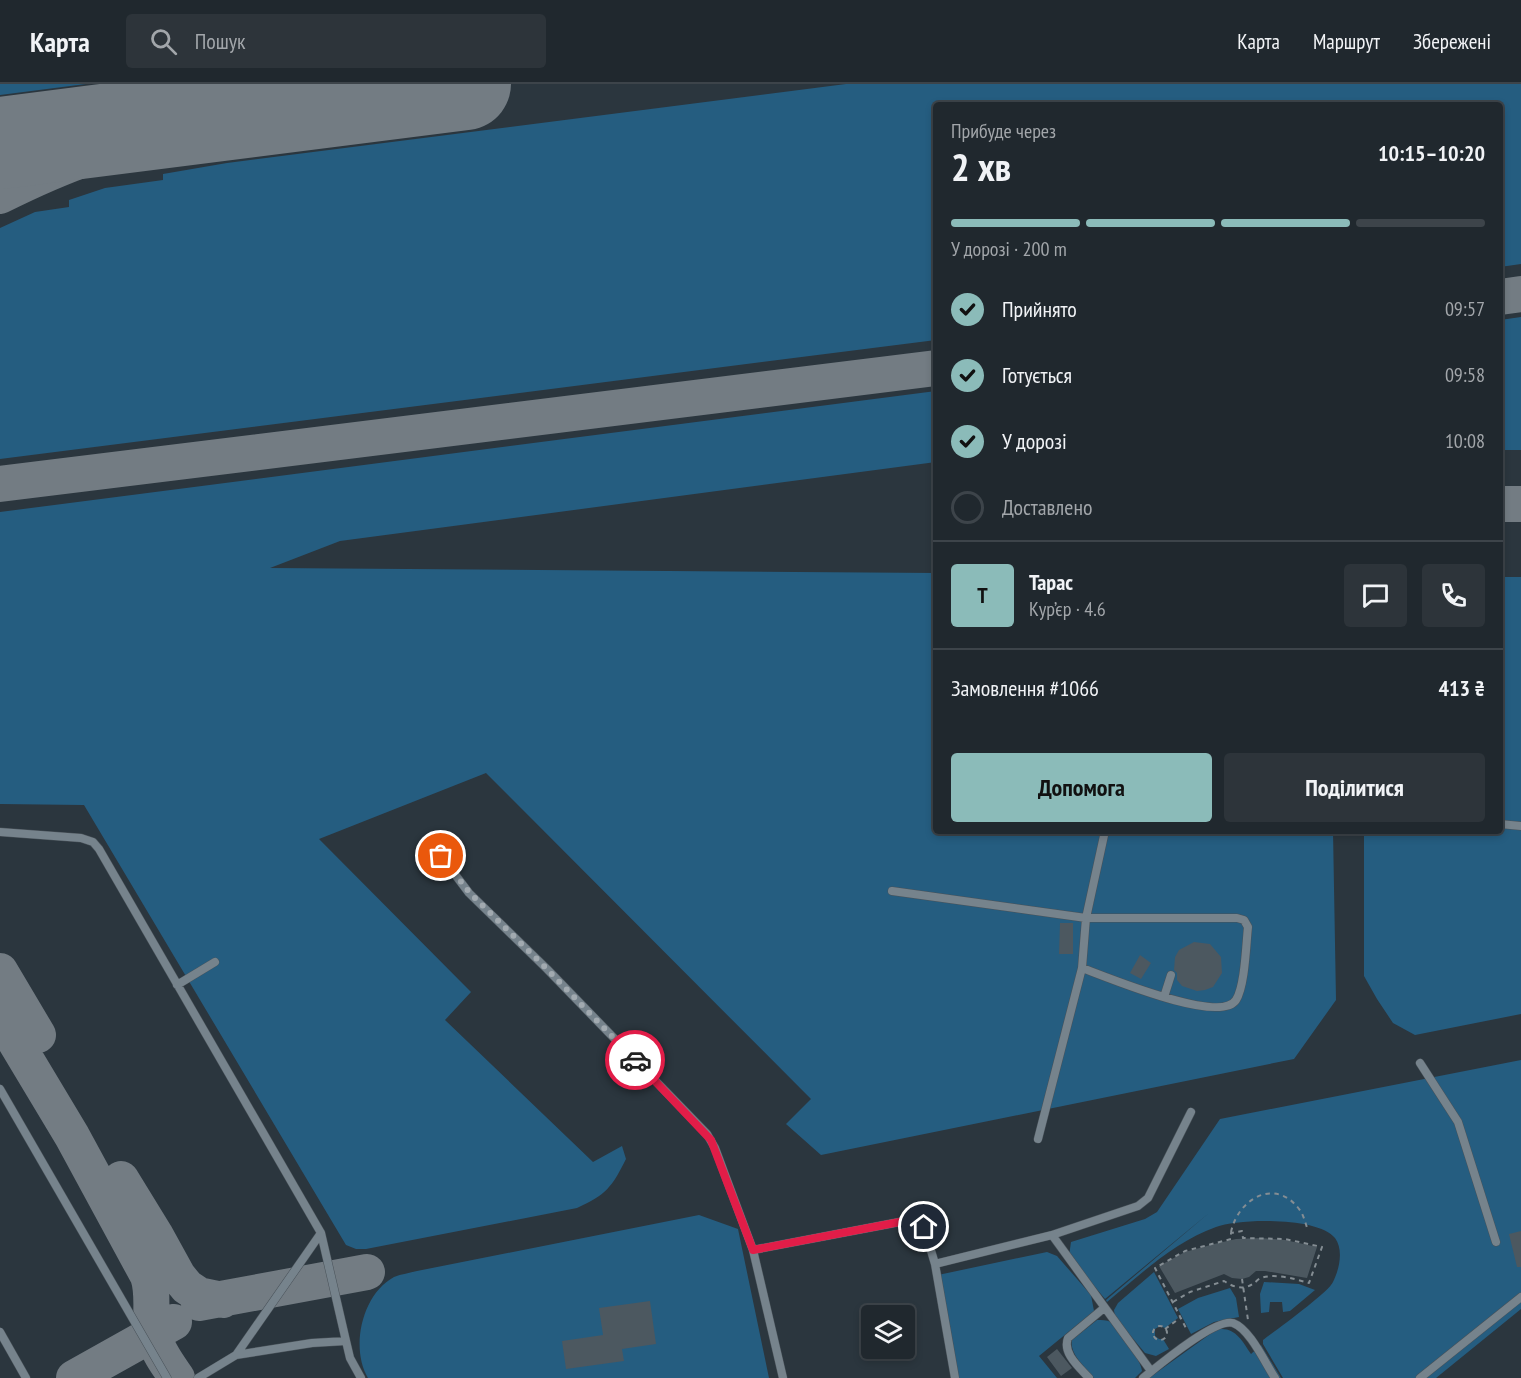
<!DOCTYPE html>
<html lang="uk">
<head>
<meta charset="utf-8">
<style>
	:root { --surface:#20282e; --page:#2d343a; --text:#f1f3f6; --muted:#a2a6aa; --line:#3d444a; --accent:#8bbbb9 }
	body { margin:0; font-family:"PT Sans Narrow",sans-serif; background:var(--page); color:var(--text); height:100vh; display:flex; flex-direction:column; font-size:22px; white-space:nowrap }
	* { box-sizing:border-box; margin:0 }
	p { font-size:20px; color:var(--muted) }
	.icon { flex:none; width:33px; height:33px; fill:none; stroke:currentColor; stroke-width:2; stroke-linecap:round; stroke-linejoin:round }
	.map { position:relative; flex:1; overflow:hidden }
	.details { position:absolute; left:933px; top:18px; width:570px; height:732px; display:flex; flex-direction:column; background:var(--surface); border-radius:6px; box-shadow:0 3px 9px #0003,0 0 0 2px var(--line) }
	.details>* { flex:none }
	.buttons { position:absolute; left:861px; top:1221px; display:grid; gap:12px }
	.buttons a { display:grid; place-items:center; width:54px; height:54px; border-radius:6px; background:var(--surface); box-shadow:0 3px 9px #0003,0 0 0 2px var(--line); font-size:30px }
	.pin { position:absolute; display:grid; place-items:center; width:51px; height:51px; color:#fff; margin:-26px; border:3px solid #fff; border-radius:50%; box-shadow:0 2px 6px #0007 }
	.courier { position:absolute; display:grid; place-items:center; width:60px; height:60px; margin:-30px; border:4px solid #e11d48; border-radius:50%; background:#fff; color:#222; box-shadow:0 2px 8px #0007 }
	.overview em { font-style:normal; font-weight:700 }
	.overview div { display:flex; flex-direction:column-reverse }
	.overview { display:flex; align-items:center; justify-content:space-between; height:102px; padding:0 18px }
	h1 { font-size:39px; font-weight:700; line-height:45px }
	.bar { display:grid; grid-template-columns:repeat(4,1fr); gap:9px 6px; align-content:center; height:72px; padding:0 18px }
	.bar i { height:8px; border-radius:4px; background:var(--line) }
	.bar .on { background:var(--accent) }
	.bar p { grid-column:span 4 }
	.line { display:flex; align-items:center; gap:15px; padding:0 18px; border-top:2px solid var(--line) }
	.line div { flex:1 }
	.round { display:grid; place-items:center; flex:none; width:63px; height:63px; border-radius:6px; background:var(--page) }
	ol { padding:0 18px; list-style:none }
	li { display:flex; align-items:center; gap:18px; height:66px }
	li p { margin-inline-start:auto }
	li .icon { padding:6px; border-radius:50%; background:var(--accent); color:#111; stroke-width:4 }
	li:last-child { color:var(--muted) }
	li i { width:33px; height:33px; border:3px solid var(--line); border-radius:50% }
	.button { display:flex; gap:12px; margin-top:auto; padding:12px 18px }
	.button a { flex:1; height:69px; border-radius:6px; background:var(--accent); color:#111; font-size:24px; font-weight:700; line-height:69px; text-align:center }
	.button a+a { background:var(--page); color:var(--text) }
	header { display:flex; align-items:center; gap:36px; box-sizing:border-box; height:84px; padding:0 30px; background:var(--surface); border-bottom:2px solid var(--line) }
	header strong { font-size:28px }
	nav { display:flex; gap:33px; margin-inline-start:auto; font-size:21px }
	.search { width:420px; height:54px; background:var(--page); display:flex; align-items:center; gap:15px; box-sizing:border-box; padding:0 21px; border-radius:6px; color:var(--muted); font-size:22px }
	.map>svg:first-child { display:block }
	.green { fill:#255d80 }
	.lines { fill:none; stroke-linecap:round; stroke-linejoin:round }
	.taxiway { stroke:#737c83; stroke-width:36 }
	.runway { stroke:#737c83; stroke-width:92 }
	.building { fill:#4c5860 }
	.service-casing { stroke:#495259; stroke-width:9 }
	.path { stroke:#848d93; stroke-width:2; stroke-dasharray:4.5 4.5; stroke-linecap:butt }
	.service { stroke:#76838c; stroke-width:8 }
	.done { stroke:#a2aab0; stroke-width:6; stroke-dasharray:0 10.8 }
	.route { stroke:#e11d48; stroke-width:8 }
</style>
</head>
<body>
<header>
<strong>Карта</strong>
<div class="search"><svg class="icon" aria-label="search" viewBox="0 0 24 24"><circle cx="10" cy="10" r="6"/><path d="M15 15l6 6"/></svg>Пошук</div>
<nav><a>Карта</a><a>Маршрут</a><a>Збережені</a></nav>
</header>
<div class="map">
<svg width="1521" height="1294" viewBox="0 0 1521 1294">
	<rect width="100%" height="100%" fill="#2b363e"/>
	<!-- green -->
	<path class="green" d="M 0,0 L 86,0 L 0,11 Z
		M 846,0 L 1521,0 L 1521,180 L 1500,183 L 1500,21 L 936,21 L 936,256 L 0,375 L 0,144 L 35,128 L 69,123 L 69,116 L 105,104 L 163,96 L 163,90 L 227,79 Z
		M 1521,233 L 1521,366 L 1500,366 L 1500,236 Z
		M 936,307 L 936,378 L 340,457 L 270,484 L 936,489 L 936,747 L 1333,747 L 1336,916 L 1294,975 L 821,1071 L 786,1040 L 811,1015 L 486,689 L 319,755 L 471,908 L 445,936 L 593,1078 L 622,1062 L 626,1075 C 612,1103 606,1111 577,1124 L 366,1165 L 356,1165 L 346,1161 L 84,721 L 0,720 L 0,428 Z
		M 1500,493 L 1521,493 L 1521,930 L 1415,951 L 1393,939 L 1377,915 L 1364,892 L 1364,747 L 1500,747 Z
		M 1521,976 L 1521,1225 L 1436,1294 L 1283,1294 L 1263,1260 L 1263,1256 C 1275,1247 1329,1208 1333,1198 C 1339,1186 1344,1166 1335,1154 C 1319,1133 1239,1134 1216,1143 C 1174,1158 1141,1190 1107,1218 L 1106,1216 L 1209,1129 L 1105,1215 L 1069,1172 L 1071,1158 L 1145,1135 L 1157,1128 L 1220,1035 Z
		M 699,1131 L 738,1145 L 769,1294 L 368,1294 C 350,1264 362,1210 394,1193 C 401,1190 410,1189 417,1187 Z
		M 1047,1168 L 1057,1172 L 1091,1211 L 1094,1227 L 1039,1272 L 1057,1294 L 957,1294 L 938,1191 Z
		M 1154,1188 L 1178,1234 L 1165,1244 L 1160,1242 L 1155,1245 L 1155,1252 L 1159,1255 L 1163,1255 L 1169,1265 L 1156,1272 L 1145,1269 L 1115,1233 L 1114,1226 L 1118,1219 Z
		M 1264,1198 L 1299,1200 L 1315,1206 L 1290,1227 L 1283,1228 L 1282,1218 L 1270,1218 L 1269,1228 L 1261,1229 L 1260,1210 Z
		M 1230,1204 L 1236,1214 L 1239,1233 L 1214,1238 L 1191,1250 L 1178,1225 L 1198,1214 Z
		M 1097,1236 C 1102,1236 1106,1236 1111,1238 C 1119,1243 1142,1278 1142,1287 L 1135,1294 L 1094,1294 C 1086,1284 1069,1270 1072,1256 Z
		M 1220,1245 C 1236,1244 1243,1258 1251,1270 L 1261,1261 L 1281,1294 L 1149,1294 L 1213,1248 Z"/>
	<g class="lines">
		<!-- taxiway -->
		<path class="taxiway" d="M 0,112 C 30,97 61,83 93,72 C 165,47 243,36 317,19
			M 1500,213 L 1521,210
			M 0,400 L 936,284
			M 1500,420 L 1521,420
			M 0,887 L 38,951
			M 0,932 L 72,1052 L 148,1192 C 155,1212 148,1233 154,1253 C 158,1268 168,1281 177,1294
			M 121,1095 L 156,1152 L 178,1192 L 187,1203 L 199,1211 L 223,1216
			M 199,1219 L 367,1188
			M 74,1294 L 174,1238"/>
		<!-- runway -->
		<path class="runway" d="M 0,59 L 465,0"/>
	</g>
	<!-- building -->
	<path class="building" d="M 1060,839 L 1073,839 L 1073,870 L 1059,870 Z
		M 1194,858 L 1210,860 L 1221,873 L 1222,889 L 1213,903 L 1205,906 L 1197,907 L 1182,902 L 1177,896 L 1177,889 L 1174,886 L 1175,873 L 1179,866 Z
		M 1140,871 L 1151,879 L 1141,895 L 1130,889 Z
		M 1521,1147 L 1521,1183 L 1517,1183 L 1509,1150 Z
		M 1261,1154 L 1285,1156 L 1317,1163 L 1307,1194 L 1265,1187 L 1256,1187 L 1249,1193 L 1242,1195 L 1232,1194 L 1224,1190 L 1175,1209 L 1159,1182 L 1185,1168 L 1214,1160 L 1236,1155 Z
		M 650,1217 L 656,1260 L 622,1265 L 624,1277 L 566,1285 L 562,1257 L 603,1251 L 599,1224 Z
		M 1057,1265 L 1072,1284 L 1061,1292 L 1047,1273 Z"/>
	<g class="lines">
		<!-- service casing -->
		<g class="service-casing">
			<path id="service" d="M 1500,740 L 1521,742
				M 0,748 L 81,754 L 93,758 L 99,765 L 321,1149 L 236,1271 L 198,1294
				M 441,772 L 469,809 L 547,885 L 707,1050 L 715,1064 L 753,1166
				M 892,807 L 1086,834 L 1105,747
				M 177,901 L 215,878
				M 1164,913 L 1171,891
				M 1420,979 L 1458,1038 L 1496,1158
				M 0,1005 L 167,1294
				M 1038,1055 L 1082,884 L 1086,834 L 1237,834 L 1244,836 L 1248,843 C 1246,861 1245,902 1236,916 C 1220,941 1107,893 1082,884
				M 321,1149 L 346,1257
				M 1052,1151 L 1151,1287
				M 935,1180 L 1052,1151 L 1138,1122 L 1148,1114 L 1191,1028
				M 0,1248 L 26,1294
				M 236,1271 L 312,1259 L 346,1257 L 350,1274 L 361,1294
				M 783,1294 L 753,1166 L 910,1136 L 918,1138 L 924,1143 L 935,1180 L 955,1294
				M 1089,1294 C 1079,1283 1062,1269 1068,1254 L 1104,1224
				M 1143,1294 C 1158,1282 1215,1234 1233,1239 C 1250,1245 1265,1279 1275,1294
				M 1420,1294 L 1521,1213"/>
		</g>
		<!-- path -->
		<path class="path" d="M 1231,1148 C 1238,1115 1275,1093 1299,1125 C 1304,1131 1305,1139 1308,1146
			M 1242,1195 L 1248,1236
			M 1173,1218 L 1190,1208 L 1224,1197 C 1233,1203 1244,1207 1254,1199 C 1256,1198 1259,1194 1261,1194 C 1275,1189 1295,1195 1309,1199 L 1322,1163 L 1285,1155 L 1243,1154 L 1242,1147 L 1231,1149 L 1231,1155 L 1185,1167 L 1155,1184 L 1187,1246
			M1153 1249a7 7 0 1 1 14 0a7 7 0 1 1-14 0Z
			M 1165,1245 L 1180,1234"/>
		<!-- service -->
		<use href="#service" class="service"/>
	</g>
	<g class="lines">
		<!-- done -->
		<path class="done" d="M 441,772 L 469,808 L 547,885 L 635,976"/>
		<!-- route -->
		<path class="route" d="M 635,976 L 711,1056 L 753,1166 L 910,1136 L 918,1138 L 924,1143"/>
	</g>
</svg>
<div class="buttons">
<a><svg class="icon" aria-label="layers" viewBox="0 0 24 24"><path d="M12 4l9 5-9 5-9-5zM3 14l9 5 9-5"/></svg></a>
</div>
<div class="pin" style="left:441px;top:772px;background:#ea580c"><svg class="icon" aria-label="bag" viewBox="0 0 24 24"><path d="M5 8h14l-1 12H6zM9 8a3 3 0 0 1 6 0"/></svg></div>
<div class="pin" style="left:924px;top:1143px;background:#1f2937"><svg class="icon" aria-label="home" viewBox="0 0 24 24"><path d="M3 11l9-7 9 7M6 9v11h12V9"/></svg></div>
<div class="courier" style="left:635px;top:976px"><svg class="icon" aria-label="car" viewBox="0 0 24 24"><path d="M5 17H2v-5l4-1 3-4h7l3 4 3 1v5h-3M9 17h6M6 11h13"/><circle cx="7" cy="17" r="2"/><circle cx="17" cy="17" r="2"/></svg></div>
<section class="details">
<div class="overview"><div><h1>2 хв</h1><p>Прибуде через</p></div><em>10:15–10:20</em></div>
<div class="bar"><i class="on"></i><i class="on"></i><i class="on"></i><i></i><p>У дорозі · 200 m</p></div>
<ol>
<li><svg class="icon" aria-label="check" viewBox="0 0 24 24"><path d="M5 12l5 5 9-10"/></svg>Прийнято<p>09:57</p></li>
<li><svg class="icon" aria-label="check" viewBox="0 0 24 24"><path d="M5 12l5 5 9-10"/></svg>Готується<p>09:58</p></li>
<li><svg class="icon" aria-label="check" viewBox="0 0 24 24"><path d="M5 12l5 5 9-10"/></svg>У дорозі<p>10:08</p></li>
<li><i></i>Доставлено</li>
</ol>
<div class="line" style="height:108px"><b class="round" style="background:var(--accent);color:#111">Т</b><div><b>Тарас</b><p>Кур’єр · 4.6</p></div><a class="round"><svg class="icon" aria-label="chat" viewBox="0 0 24 24"><path d="M4 5h16v11H9l-5 4z"/></svg></a><a class="round"><svg class="icon" aria-label="phone" viewBox="0 0 24 24"><path d="M5 4h4l2 5-3 2q2 4 5 5l2-3 5 2v4C11 20 4 13 5 4z"/></svg></a></div>
<div class="line" style="height:78px"><div>Замовлення #1066</div><b>413 ₴</b></div>
<div class="button"><a>Допомога</a><a>Поділитися</a></div>
</section>
</div>
</body>
</html>
